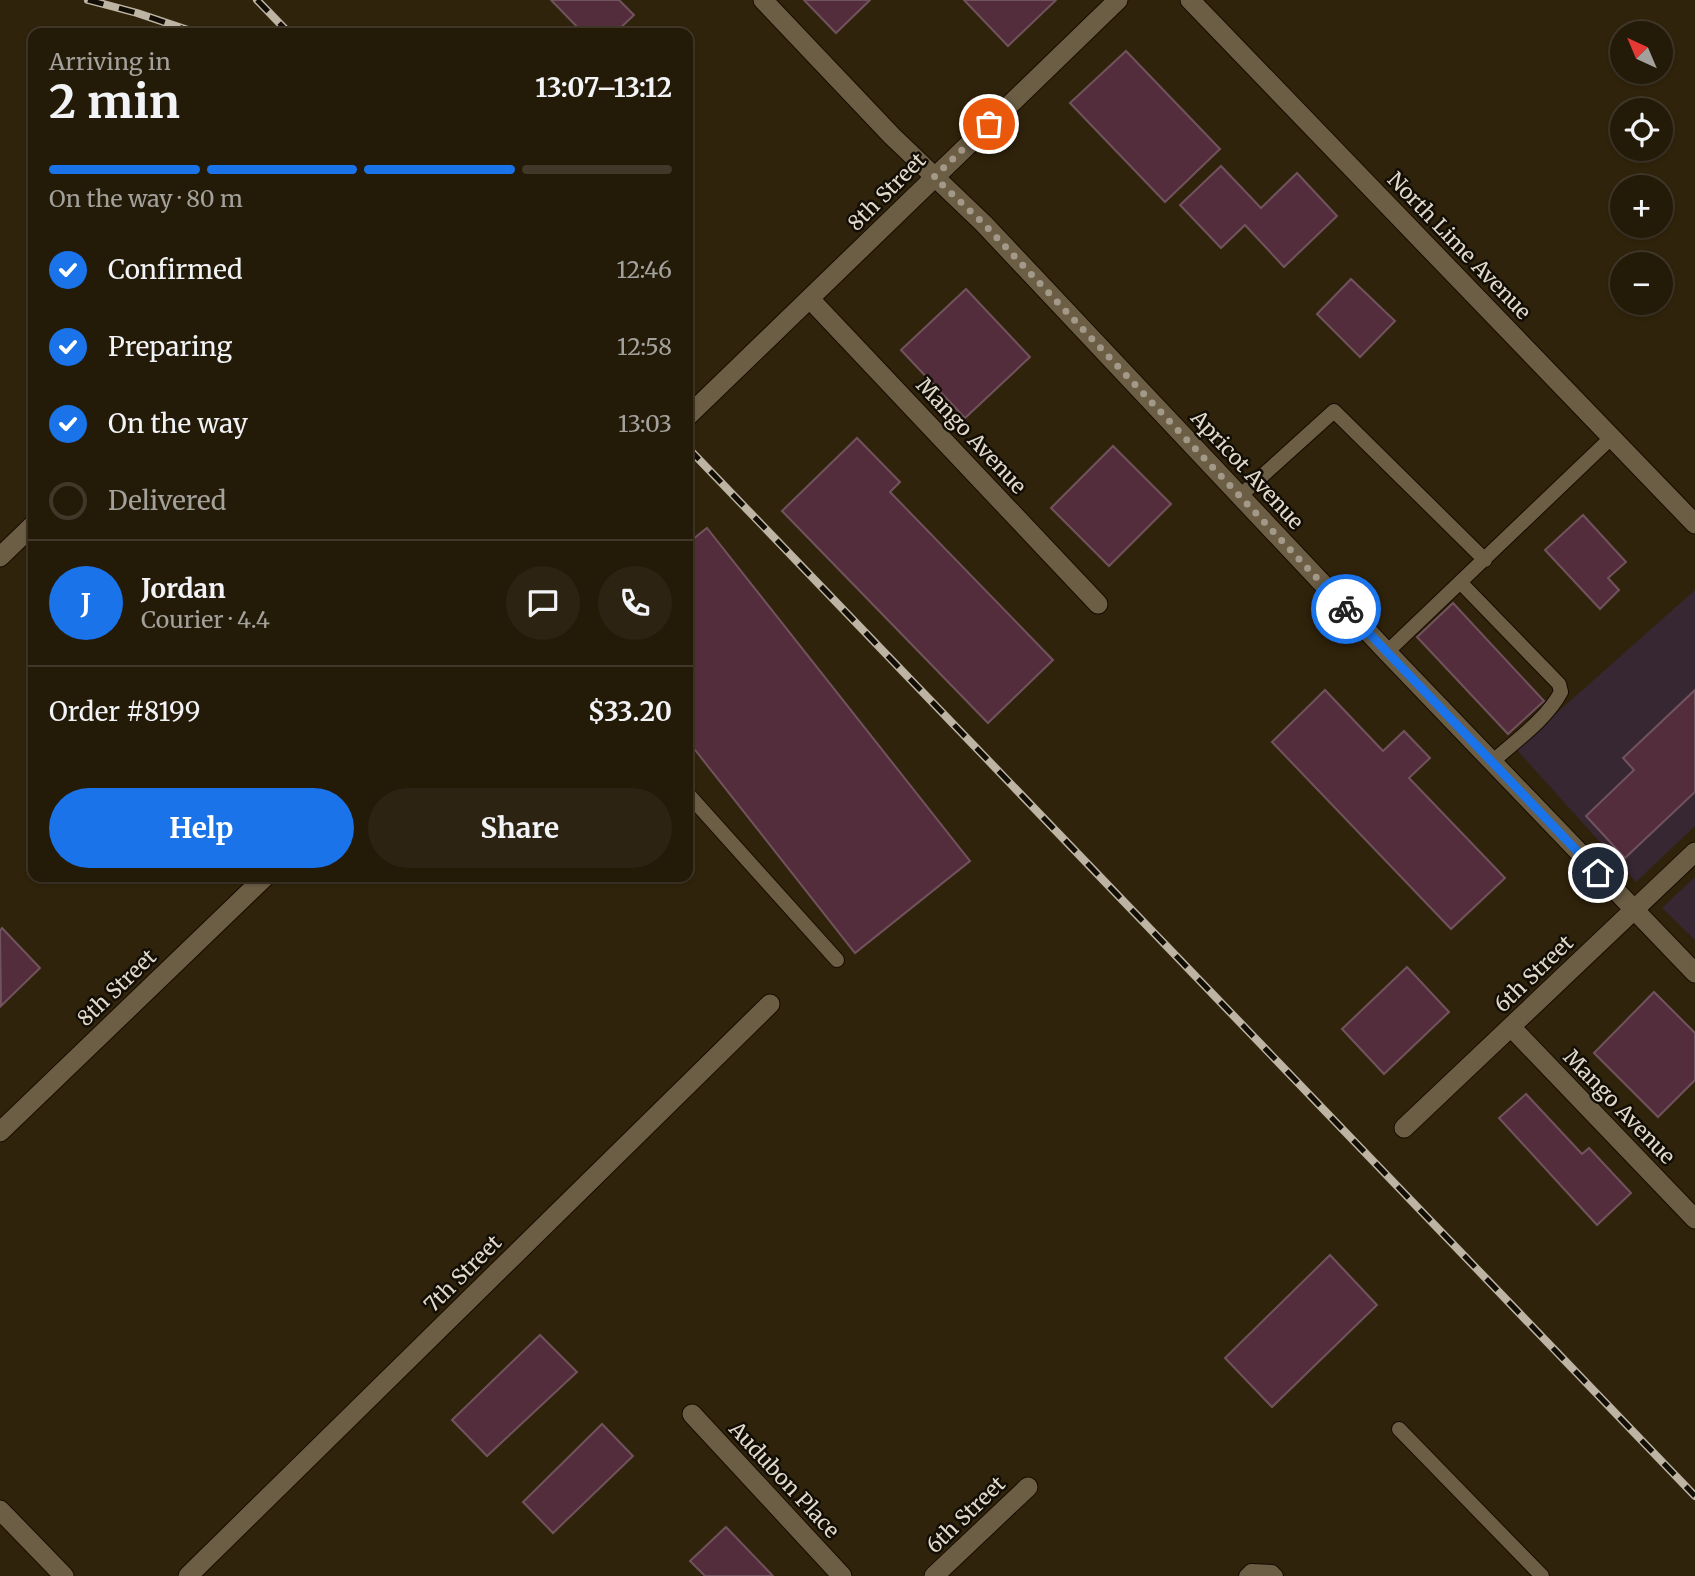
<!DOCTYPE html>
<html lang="en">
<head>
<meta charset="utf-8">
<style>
	:root { --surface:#241a08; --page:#2c2312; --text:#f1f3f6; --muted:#a3a19c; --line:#413829; --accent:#1a73e8 }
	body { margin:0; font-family:Merriweather,serif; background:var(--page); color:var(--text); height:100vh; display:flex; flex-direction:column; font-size:26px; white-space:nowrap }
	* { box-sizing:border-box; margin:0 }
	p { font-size:23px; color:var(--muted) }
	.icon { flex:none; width:38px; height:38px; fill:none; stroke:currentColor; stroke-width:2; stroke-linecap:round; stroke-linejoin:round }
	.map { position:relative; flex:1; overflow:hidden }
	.side { position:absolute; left:28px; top:28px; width:665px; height:854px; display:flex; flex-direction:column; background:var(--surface); border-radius:14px; box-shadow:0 2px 5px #0004,0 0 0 2px var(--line) }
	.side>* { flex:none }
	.needle { width:46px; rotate:316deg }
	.fabs { position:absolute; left:1610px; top:21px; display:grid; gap:14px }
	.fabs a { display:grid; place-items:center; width:63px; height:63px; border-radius:50%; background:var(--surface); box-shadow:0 2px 5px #0004,0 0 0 2px var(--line); font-size:35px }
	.pin { position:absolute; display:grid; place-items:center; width:60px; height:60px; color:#fff; margin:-30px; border:4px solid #fff; border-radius:50%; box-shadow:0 2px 7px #0007 }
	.courier { position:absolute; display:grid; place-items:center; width:70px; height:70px; margin:-35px; border:5px solid #1a73e8; border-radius:50%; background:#fff; color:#222; box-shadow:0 2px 9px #0007 }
	.summary em { font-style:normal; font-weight:700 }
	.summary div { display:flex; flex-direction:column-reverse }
	.summary { display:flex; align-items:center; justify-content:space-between; height:119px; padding:0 21px }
	h1 { font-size:46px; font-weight:700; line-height:52px }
	.bar { display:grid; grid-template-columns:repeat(4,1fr); gap:10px 7px; align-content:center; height:84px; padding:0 21px }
	.bar i { height:9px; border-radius:5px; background:var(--line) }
	.bar .on { background:var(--accent) }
	.bar p { grid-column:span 4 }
	.line { display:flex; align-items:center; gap:18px; padding:0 21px; border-top:2px solid var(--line) }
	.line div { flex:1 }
	.round { display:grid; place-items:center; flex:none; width:74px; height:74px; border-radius:37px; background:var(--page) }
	ol { padding:0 21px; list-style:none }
	li { display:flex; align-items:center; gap:21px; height:77px }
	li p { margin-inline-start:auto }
	li .icon { padding:7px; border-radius:50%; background:var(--accent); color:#fff; stroke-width:4 }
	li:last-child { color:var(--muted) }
	li i { width:38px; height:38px; border:4px solid var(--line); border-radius:50% }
	.button { display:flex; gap:14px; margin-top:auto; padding:14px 21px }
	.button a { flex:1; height:80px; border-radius:42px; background:var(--accent); color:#fff; font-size:28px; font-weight:700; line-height:80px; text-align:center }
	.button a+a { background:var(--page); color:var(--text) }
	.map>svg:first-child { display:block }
	.commercial { fill:#372732 }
	.building { fill:#542d3c; stroke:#71535e; stroke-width:2 }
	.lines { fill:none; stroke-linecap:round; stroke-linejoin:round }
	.service-casing { stroke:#170c00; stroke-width:16 }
	.minor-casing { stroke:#170c00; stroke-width:21 }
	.tertiary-casing { stroke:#170c00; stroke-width:21 }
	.service { stroke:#6c5e45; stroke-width:14 }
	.minor { stroke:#6c5e45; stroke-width:19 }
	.tertiary { stroke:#6c5e45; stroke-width:19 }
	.rail-casing { stroke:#bdb4a4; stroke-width:8 }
	.rail { stroke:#130e05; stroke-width:5; stroke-dasharray:16; stroke-linecap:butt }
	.done { stroke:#a39988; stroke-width:7; stroke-dasharray:0 12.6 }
	.route { stroke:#1a73e8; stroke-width:9 }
	.labels { text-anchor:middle; stroke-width:5; stroke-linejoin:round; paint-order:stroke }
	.street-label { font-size:21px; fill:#e1d9cb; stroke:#130e05 }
</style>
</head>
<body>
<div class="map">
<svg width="1695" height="1576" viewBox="0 0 1695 1576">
	<rect width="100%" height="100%" fill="#30230b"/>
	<!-- commercial -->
	<path class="commercial" d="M 1695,590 L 1695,826 L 1636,882 L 1516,749 Z
		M 1695,877 L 1695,940 L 1662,908 Z"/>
	<!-- building -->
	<path class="building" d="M 551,0 L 619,0 L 634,15 L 615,33 L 583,33 Z
		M 804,0 L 870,0 L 836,33 Z
		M 964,0 L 1056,0 L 1008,46 Z
		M 1126,51 L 1220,149 L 1165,202 L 1070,103 Z
		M 1221,166 L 1261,208 L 1297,173 L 1337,216 L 1284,267 L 1245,225 L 1221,248 L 1180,205 Z
		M 1351,279 L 1395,321 L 1360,357 L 1317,314 Z
		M 966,289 L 1030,357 L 965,418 L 901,350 Z
		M 857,438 L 900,482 L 890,492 L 1053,660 L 988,723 L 782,511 Z
		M 1113,446 L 1171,504 L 1109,566 L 1051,508 Z
		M 1583,515 L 1626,562 L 1608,578 L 1619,590 L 1600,609 L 1545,550 Z
		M 707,528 L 970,861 L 855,953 L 688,741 L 688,543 Z
		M 1453,603 L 1544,701 L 1508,734 L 1417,637 Z
		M 1325,690 L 1383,751 L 1404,731 L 1430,758 L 1409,778 L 1505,878 L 1451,929 L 1272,742 Z
		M 1695,690 L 1695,792 L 1625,858 L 1586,816 L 1634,770 L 1623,758 Z
		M 2,928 L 40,968 L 1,1006 L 0,931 Z
		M 1407,967 L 1449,1012 L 1384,1074 L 1342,1029 Z
		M 1654,992 L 1695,1033 L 1695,1080 L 1658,1117 L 1594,1053 Z
		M 1526,1094 L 1582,1154 L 1589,1148 L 1631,1193 L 1597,1225 L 1499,1118 Z
		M 1330,1255 L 1377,1305 L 1272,1407 L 1225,1358 Z
		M 540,1335 L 577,1372 L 487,1456 L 452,1420 Z
		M 602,1424 L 633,1456 L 553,1533 L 523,1502 Z
		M 726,1527 L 773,1576 L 705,1576 L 690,1561 Z"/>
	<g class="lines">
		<!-- service casing -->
		<g class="service-casing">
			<path id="service" d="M 1240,496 L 1334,411 L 1485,560
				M 1461,583 L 1559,684 L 1561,692 C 1546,720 1515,741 1492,762
				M 1387,652 L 1612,437
				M 688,794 L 837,960
				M 1399,1429 L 1542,1576
				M 1246,1576 L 1251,1571 L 1272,1572 L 1276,1576"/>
		</g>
		<!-- minor casing -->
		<g class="minor-casing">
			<path id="minor" d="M 763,0 L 892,136 L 984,224 L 1387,652 L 1695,973
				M 810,299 L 1098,604
				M 0,557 L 33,525
				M 1511,1027 L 1695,1219
				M 1404,1128 L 1695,852
				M 692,1414 L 842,1576
				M 188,1576 L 770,1004
				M 934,1576 L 1028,1487"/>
		</g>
		<!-- tertiary casing -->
		<g class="tertiary-casing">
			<path id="tertiary" d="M 1190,0 L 1695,524
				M 688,416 L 1118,0
				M 0,1132 L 265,877
				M 0,1510 L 64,1576"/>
		</g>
		<!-- service -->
		<use href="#service" class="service"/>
		<!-- minor -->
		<use href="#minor" class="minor"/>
		<!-- tertiary -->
		<use href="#tertiary" class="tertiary"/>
		<!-- rail casing -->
		<g class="rail-casing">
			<path id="rail" d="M 88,0 L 137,13 L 197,33
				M 257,0 L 289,33
				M 688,448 L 1695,1496"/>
		</g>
		<!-- rail -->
		<use href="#rail" class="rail"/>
	</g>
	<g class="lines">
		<!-- done -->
		<path class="done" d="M 989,124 L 934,177 L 984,224 L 1346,609"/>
		<!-- route -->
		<path class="route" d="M 1346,609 L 1598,873"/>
	</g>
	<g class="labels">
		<!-- street labels -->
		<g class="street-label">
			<text transform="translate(887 192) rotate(-45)" y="7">8th Street</text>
			<text transform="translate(1459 246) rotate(46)" y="7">North Lime Avenue</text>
			<text transform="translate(971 436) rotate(47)" y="7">Mango Avenue</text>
			<text transform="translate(1247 470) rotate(47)" y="7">Apricot Avenue</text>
			<text transform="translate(1534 974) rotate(-44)" y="7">6th Street</text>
			<text transform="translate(117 988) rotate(-44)" y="7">8th Street</text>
			<text transform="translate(1619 1107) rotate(46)" y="7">Mango Avenue</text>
			<text transform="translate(463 1274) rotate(-45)" y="7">7th Street</text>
			<text transform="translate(784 1480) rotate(47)" y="7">Audubon Place</text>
			<text transform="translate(966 1515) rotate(-44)" y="7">6th Street</text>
		</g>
	</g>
</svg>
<div class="fabs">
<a><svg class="needle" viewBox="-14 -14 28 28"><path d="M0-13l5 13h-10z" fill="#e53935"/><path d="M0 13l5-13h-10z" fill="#a3a19c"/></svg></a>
<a><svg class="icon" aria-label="locate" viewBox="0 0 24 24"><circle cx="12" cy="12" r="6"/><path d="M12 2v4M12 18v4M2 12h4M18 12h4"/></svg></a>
<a>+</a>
<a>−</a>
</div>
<div class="pin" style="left:989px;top:124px;background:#ea580c"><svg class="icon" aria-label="bag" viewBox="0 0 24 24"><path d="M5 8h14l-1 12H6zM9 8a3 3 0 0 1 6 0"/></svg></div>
<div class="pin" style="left:1598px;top:873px;background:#1f2937"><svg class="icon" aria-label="home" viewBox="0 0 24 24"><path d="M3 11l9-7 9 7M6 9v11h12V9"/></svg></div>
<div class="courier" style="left:1346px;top:609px"><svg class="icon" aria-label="bike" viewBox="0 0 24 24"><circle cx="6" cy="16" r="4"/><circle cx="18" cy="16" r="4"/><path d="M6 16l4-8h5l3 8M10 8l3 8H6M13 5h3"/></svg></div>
<section class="side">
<div class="summary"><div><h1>2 min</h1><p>Arriving in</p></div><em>13:07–13:12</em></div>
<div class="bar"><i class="on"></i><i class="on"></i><i class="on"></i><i></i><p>On the way · 80 m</p></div>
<ol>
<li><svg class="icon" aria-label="check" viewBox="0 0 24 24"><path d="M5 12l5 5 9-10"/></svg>Confirmed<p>12:46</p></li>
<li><svg class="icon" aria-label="check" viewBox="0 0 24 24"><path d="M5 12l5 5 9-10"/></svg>Preparing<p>12:58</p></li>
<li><svg class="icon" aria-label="check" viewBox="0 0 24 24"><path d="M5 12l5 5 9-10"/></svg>On the way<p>13:03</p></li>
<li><i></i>Delivered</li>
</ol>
<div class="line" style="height:126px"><b class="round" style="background:var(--accent);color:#fff">J</b><div><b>Jordan</b><p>Courier · 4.4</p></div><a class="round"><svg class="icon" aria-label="chat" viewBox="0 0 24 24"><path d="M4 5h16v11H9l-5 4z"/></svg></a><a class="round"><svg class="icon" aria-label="phone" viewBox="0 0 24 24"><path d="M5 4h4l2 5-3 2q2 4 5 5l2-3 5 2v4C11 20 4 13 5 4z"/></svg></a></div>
<div class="line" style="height:91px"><div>Order #8199</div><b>$33.20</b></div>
<div class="button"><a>Help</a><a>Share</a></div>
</section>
</div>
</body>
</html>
